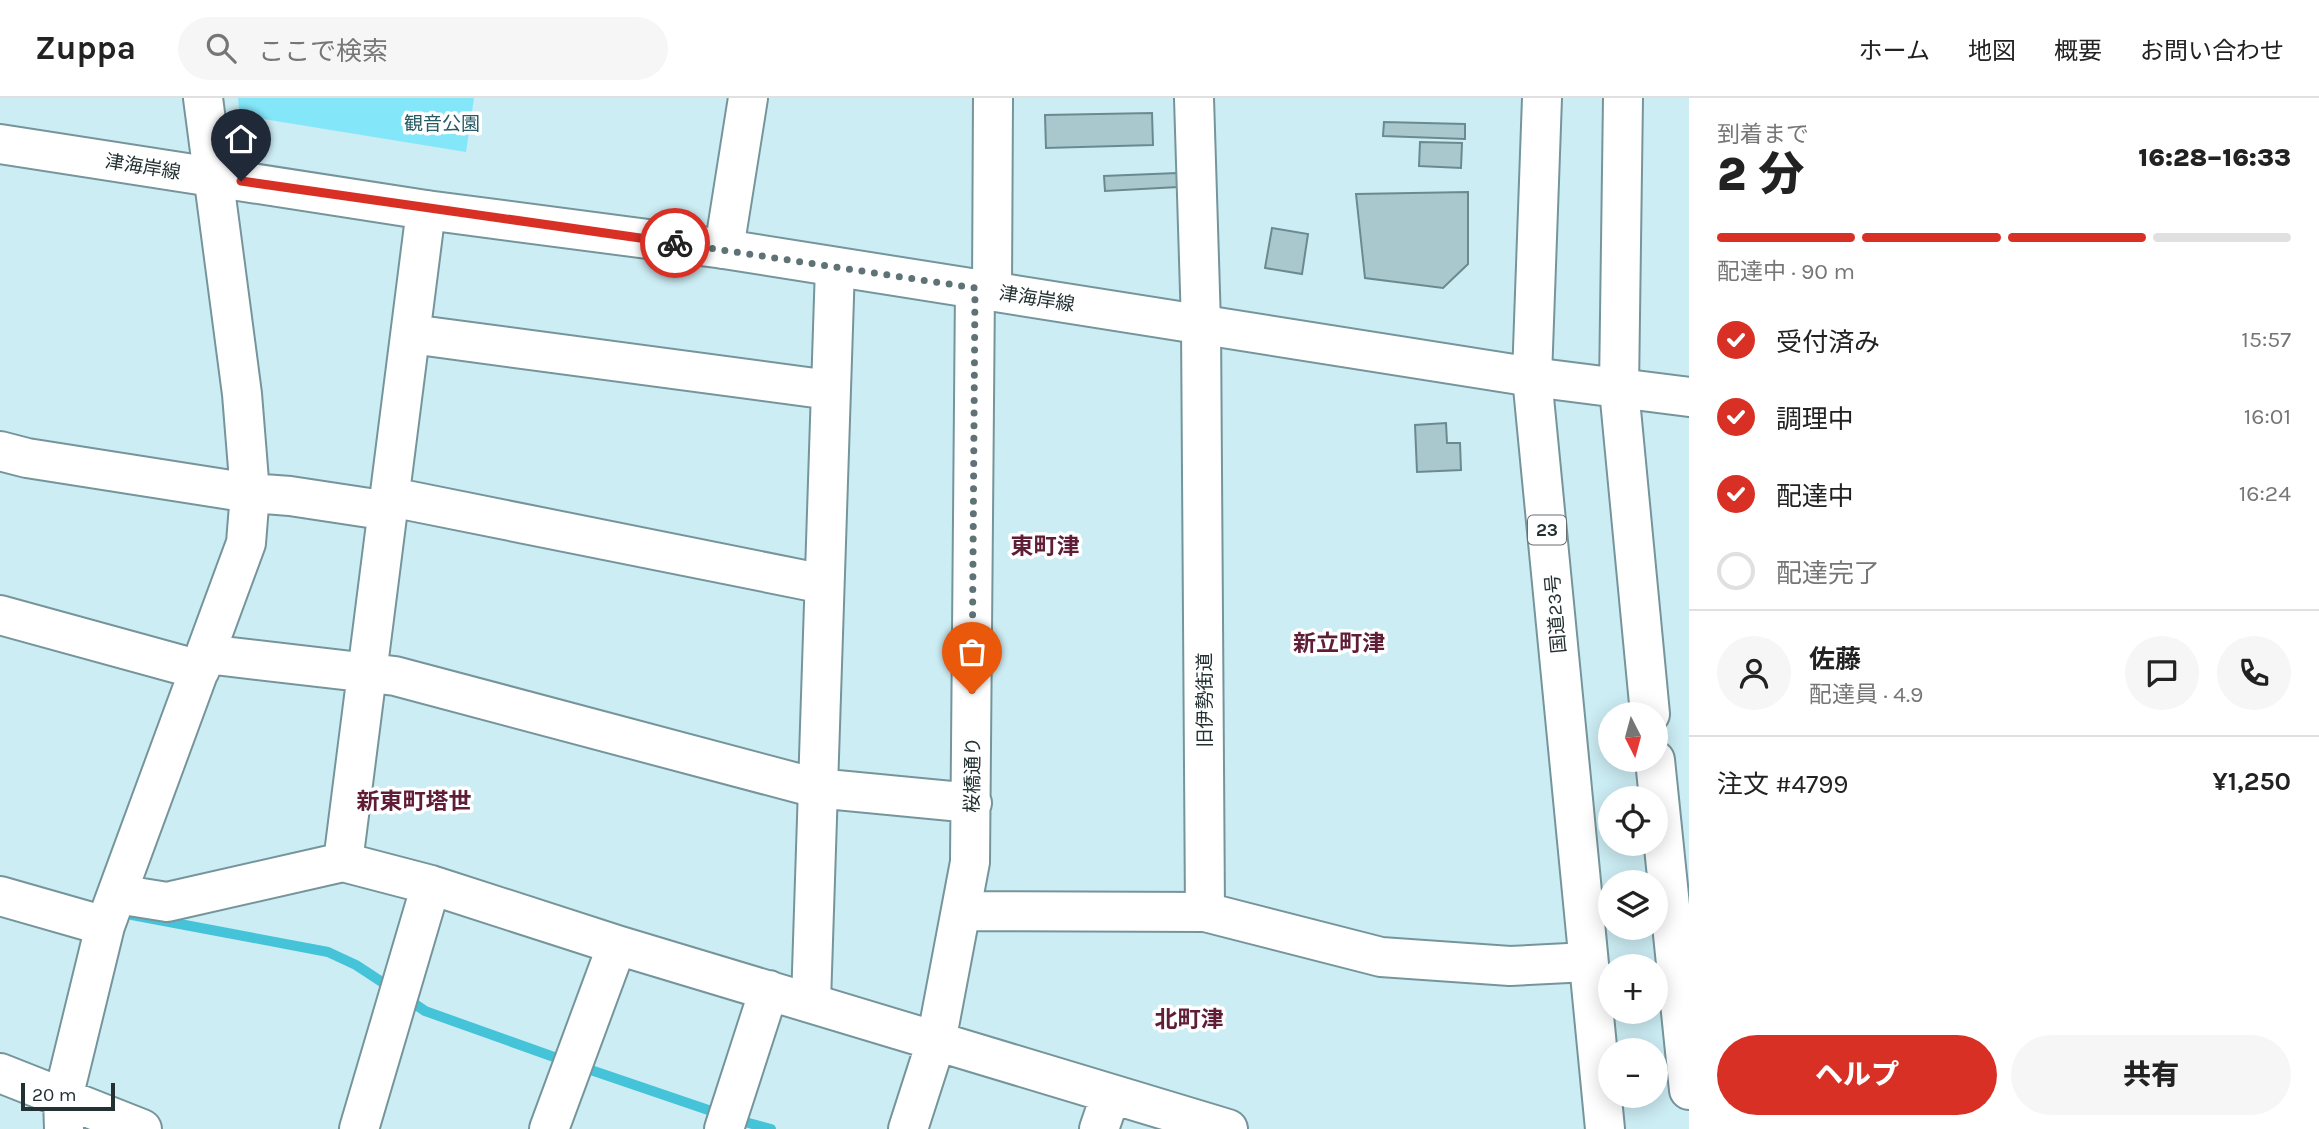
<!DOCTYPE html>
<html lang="ja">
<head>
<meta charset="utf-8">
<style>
	:root { --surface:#fff; --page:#f6f6f6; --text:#222; --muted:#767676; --line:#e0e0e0; --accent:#d93025 }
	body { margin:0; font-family:Karla,"Noto Sans JP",sans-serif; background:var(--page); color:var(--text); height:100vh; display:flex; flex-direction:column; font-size:26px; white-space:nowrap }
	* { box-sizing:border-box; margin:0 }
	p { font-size:23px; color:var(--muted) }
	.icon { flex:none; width:38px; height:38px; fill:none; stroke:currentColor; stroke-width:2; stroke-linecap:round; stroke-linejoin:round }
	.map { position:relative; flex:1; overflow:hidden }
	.panel { display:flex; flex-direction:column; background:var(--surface); width:630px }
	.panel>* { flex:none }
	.needle { width:46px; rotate:174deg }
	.buttons { position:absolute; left:1598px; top:604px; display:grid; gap:14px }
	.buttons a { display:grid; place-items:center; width:70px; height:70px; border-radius:50%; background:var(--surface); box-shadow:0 4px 18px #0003; font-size:35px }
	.scale { position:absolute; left:21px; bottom:18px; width:94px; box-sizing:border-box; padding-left:7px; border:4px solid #243133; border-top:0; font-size:19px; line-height:24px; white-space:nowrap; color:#243133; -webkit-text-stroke:5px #fff; paint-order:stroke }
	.pin { position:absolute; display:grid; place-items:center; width:60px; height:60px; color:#fff; margin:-72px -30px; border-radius:50% 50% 50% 0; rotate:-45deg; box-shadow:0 0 7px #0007 }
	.pin .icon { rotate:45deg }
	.courier { position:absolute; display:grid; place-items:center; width:70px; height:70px; margin:-35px; border:5px solid #d93025; border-radius:50%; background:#fff; color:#222; box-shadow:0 2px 9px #0007 }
	.head em { font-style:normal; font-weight:800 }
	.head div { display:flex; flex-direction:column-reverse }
	.head { display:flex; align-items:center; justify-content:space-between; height:119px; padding:0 28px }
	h1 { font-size:46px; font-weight:800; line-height:52px }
	.bar { display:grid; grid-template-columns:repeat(4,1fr); gap:10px 7px; align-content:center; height:84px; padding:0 28px }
	.bar i { height:9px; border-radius:5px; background:var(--line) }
	.bar .active { background:var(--accent) }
	.bar p { grid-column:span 4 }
	.line { display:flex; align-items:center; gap:18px; padding:0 28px; border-top:2px solid var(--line) }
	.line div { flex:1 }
	.round { display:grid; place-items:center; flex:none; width:74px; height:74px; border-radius:37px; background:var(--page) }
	ol { padding:0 28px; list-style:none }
	li { display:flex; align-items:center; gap:21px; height:77px }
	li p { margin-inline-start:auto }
	li .icon { padding:7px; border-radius:50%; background:var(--accent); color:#fff; stroke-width:4 }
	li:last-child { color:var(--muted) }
	li i { width:38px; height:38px; border:4px solid var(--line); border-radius:50% }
	.cta { display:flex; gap:14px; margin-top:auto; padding:14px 28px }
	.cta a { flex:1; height:80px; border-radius:42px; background:var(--accent); color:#fff; font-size:28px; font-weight:800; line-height:80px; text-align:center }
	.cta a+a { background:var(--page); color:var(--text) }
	header { display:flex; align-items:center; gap:42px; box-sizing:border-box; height:98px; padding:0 35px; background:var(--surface); border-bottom:2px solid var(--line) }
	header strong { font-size:33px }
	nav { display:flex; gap:38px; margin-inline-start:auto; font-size:24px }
	.search { width:490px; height:63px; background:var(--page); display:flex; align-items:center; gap:18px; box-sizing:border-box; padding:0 24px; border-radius:38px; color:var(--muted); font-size:26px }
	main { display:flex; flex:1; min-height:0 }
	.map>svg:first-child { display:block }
	.green { fill:#84e7f9 }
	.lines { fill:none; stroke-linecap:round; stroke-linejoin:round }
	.stream { stroke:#45c3d9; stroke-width:10 }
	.building { fill:#a8c8ce; stroke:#6b8a90; stroke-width:2 }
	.minor-casing { stroke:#76959b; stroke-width:42 }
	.major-casing { stroke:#76959b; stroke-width:42 }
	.highway-casing { stroke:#76959b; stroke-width:42 }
	.minor { stroke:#fff; stroke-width:38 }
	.major { stroke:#fff; stroke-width:38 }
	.highway { stroke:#fff; stroke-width:38 }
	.done { stroke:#5f7377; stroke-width:7; stroke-dasharray:0 12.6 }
	.route { stroke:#d93025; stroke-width:9 }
	.labels { text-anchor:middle; stroke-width:7; stroke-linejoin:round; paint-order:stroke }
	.shield { fill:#fff; stroke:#666f70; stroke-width:2 }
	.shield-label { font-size:18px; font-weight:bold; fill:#243133 }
	.park-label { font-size:19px; fill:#275b64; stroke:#fff }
	.street-label { font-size:19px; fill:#243133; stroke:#fff }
	.quarter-label { font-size:23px; font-weight:bold; fill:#601d36; stroke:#fff }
</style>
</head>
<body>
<header>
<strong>Zuppa</strong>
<div class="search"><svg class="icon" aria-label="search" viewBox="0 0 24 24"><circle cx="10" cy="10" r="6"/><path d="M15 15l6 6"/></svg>ここで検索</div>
<nav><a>ホーム</a><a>地図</a><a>概要</a><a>お問い合わせ</a></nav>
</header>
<main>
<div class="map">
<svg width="1689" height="1031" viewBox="0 0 1689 1031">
	<rect width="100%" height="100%" fill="#ccedf4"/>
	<!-- green -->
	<path class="green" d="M 238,0 L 474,0 L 466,54 L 245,18 L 239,11 Z"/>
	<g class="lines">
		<!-- stream -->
		<path class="stream" d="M 132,817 L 328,854 L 356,867 L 391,890
			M 406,900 L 425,913 L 568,964
			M 582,969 L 720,1016
			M 734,1021 L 771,1031"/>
	</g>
	<!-- building -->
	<path class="building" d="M 1152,15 L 1153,47 L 1046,50 L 1045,17 Z
		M 1384,24 L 1465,26 L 1465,41 L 1383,38 Z
		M 1420,44 L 1462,45 L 1461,70 L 1419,68 Z
		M 1177,75 L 1178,89 L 1105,93 L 1104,78 Z
		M 1468,94 L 1468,166 L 1443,190 L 1365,180 L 1356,96 Z
		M 1272,130 L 1308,136 L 1302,176 L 1265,170 Z
		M 1446,325 L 1447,345 L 1460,345 L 1461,372 L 1417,374 L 1415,327 Z"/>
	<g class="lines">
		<!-- minor casing -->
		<g class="minor-casing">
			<path id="minor" d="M 1194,0 L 1201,226 L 1205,814
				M 724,151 L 748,0
				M 992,192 L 993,0
				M 411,236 L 830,292
				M 1532,279 L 1689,299
				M 0,353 L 27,360 L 250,395 L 290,398 L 389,413
				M 391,399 L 824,486
				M 0,517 L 200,572
				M 206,556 L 395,578 L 816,690 L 972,705
				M 343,764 L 426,112
				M 117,796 L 167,804 L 343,764 L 431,787 L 617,847 L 1228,1031
				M 0,798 L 105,828
				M 961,813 L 1205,814 L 1381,859 L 1510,868 L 1588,864
				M 811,904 L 835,169
				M 0,975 L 142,1031
				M 64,1031 L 63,1000 L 105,828 L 246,445 L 250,395 L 242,296 L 203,0
				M 359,1031 L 431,787
				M 549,1031 L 617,847
				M 724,1031 L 769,892
				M 908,1031 L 936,944 L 970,764 L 975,190
				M 1099,1031 L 1111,996"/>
		</g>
		<!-- major casing -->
		<g class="major-casing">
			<path id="major" d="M 0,46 L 426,112 L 724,151 L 1532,279"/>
		</g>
		<!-- highway casing -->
		<g class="highway-casing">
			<path id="highway" d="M 1542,0 L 1532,279 L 1605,1031
				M 1623,0 L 1619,291 L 1650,616
				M 1655,662 L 1689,992"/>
		</g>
		<!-- minor -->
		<use href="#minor" class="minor"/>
		<!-- major -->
		<use href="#major" class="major"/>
		<!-- highway -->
		<use href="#highway" class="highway"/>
	</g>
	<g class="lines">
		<!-- done -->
		<path class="done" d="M 675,145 L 975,190 L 972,596"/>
		<!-- route -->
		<path class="route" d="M 241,83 L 675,145"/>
	</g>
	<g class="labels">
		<!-- shield labels -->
		<rect class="shield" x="1528" y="417.5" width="38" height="29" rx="5"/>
		<g class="shield-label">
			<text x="1547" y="438">23</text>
		</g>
		<!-- park labels -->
		<g class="park-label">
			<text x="442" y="32">観音公園</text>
		</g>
		<!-- street labels -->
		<g class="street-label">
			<text transform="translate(143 68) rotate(9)" y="7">津海岸線</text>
			<text transform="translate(1037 200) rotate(9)" y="7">津海岸線</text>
			<text transform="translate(1555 516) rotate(-95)" y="7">国道23号</text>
			<text transform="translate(1204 602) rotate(-90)" y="7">旧伊勢街道</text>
			<text transform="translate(972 677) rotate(-89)" y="7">桜橋通り</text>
		</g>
		<!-- quarter labels -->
		<g class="quarter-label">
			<text x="1045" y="456">東町津</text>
			<text x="1339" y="553">新立町津</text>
			<text x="414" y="711">新東町塔世</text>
			<text x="1189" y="929">北町津</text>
		</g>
	</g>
</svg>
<div class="buttons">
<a><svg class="needle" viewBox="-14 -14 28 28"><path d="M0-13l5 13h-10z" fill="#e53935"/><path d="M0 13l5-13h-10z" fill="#767676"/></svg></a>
<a><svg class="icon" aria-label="locate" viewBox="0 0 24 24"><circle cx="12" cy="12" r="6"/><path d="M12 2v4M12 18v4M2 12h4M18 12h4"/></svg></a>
<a><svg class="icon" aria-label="layers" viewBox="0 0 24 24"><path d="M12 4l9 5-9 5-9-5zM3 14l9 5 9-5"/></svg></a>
<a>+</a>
<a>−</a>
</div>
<div class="scale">20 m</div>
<div class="pin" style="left:972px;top:596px;background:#ea580c"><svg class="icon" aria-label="bag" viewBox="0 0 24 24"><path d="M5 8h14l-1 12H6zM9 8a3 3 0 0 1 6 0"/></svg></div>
<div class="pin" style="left:241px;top:83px;background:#1f2937"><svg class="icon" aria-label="home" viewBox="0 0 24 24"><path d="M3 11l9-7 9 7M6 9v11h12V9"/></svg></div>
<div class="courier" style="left:675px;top:145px"><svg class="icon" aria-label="bike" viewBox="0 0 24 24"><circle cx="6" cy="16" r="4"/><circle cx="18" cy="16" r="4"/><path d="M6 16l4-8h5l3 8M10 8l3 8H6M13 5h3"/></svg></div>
</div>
<section class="panel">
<div class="head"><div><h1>2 分</h1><p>到着まで</p></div><em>16:28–16:33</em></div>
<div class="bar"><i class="active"></i><i class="active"></i><i class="active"></i><i></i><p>配達中 · 90 m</p></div>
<ol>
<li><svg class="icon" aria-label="check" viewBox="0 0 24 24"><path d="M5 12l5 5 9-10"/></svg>受付済み<p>15:57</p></li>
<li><svg class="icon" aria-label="check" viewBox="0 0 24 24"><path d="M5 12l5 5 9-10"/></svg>調理中<p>16:01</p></li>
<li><svg class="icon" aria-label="check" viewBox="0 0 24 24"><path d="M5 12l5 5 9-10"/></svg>配達中<p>16:24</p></li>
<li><i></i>配達完了</li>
</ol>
<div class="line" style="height:126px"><a class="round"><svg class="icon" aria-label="person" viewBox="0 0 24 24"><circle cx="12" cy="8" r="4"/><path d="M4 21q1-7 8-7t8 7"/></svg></a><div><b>佐藤</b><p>配達員 · 4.9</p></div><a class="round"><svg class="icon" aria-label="chat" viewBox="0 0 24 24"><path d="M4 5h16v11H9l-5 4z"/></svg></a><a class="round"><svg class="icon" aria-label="phone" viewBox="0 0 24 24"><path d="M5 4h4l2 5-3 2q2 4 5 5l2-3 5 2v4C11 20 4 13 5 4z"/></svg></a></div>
<div class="line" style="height:91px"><div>注文 #4799</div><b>¥1,250</b></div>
<div class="cta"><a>ヘルプ</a><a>共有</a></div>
</section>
</main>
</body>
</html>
